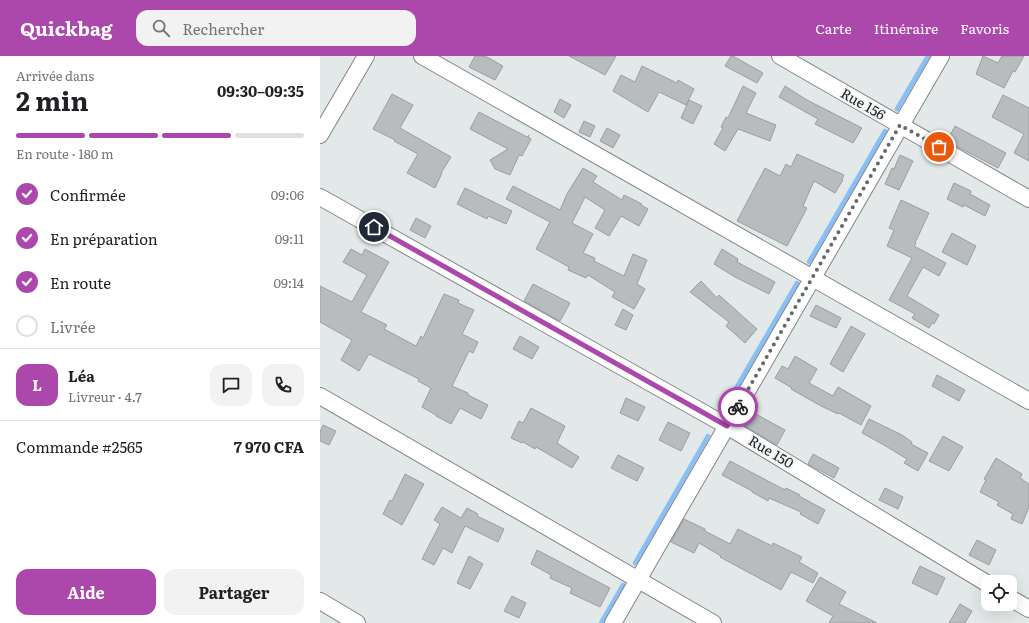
<!DOCTYPE html>
<html lang="fr">
<head>
<meta charset="utf-8">
<style>
	:root { --surface:#fff; --page:#f2f2f2; --text:#202124; --muted:#757577; --line:#e0e0e0; --accent:#ac47ac }
	body { margin:0; font-family:Literata,serif; background:var(--page); color:var(--text); height:100vh; display:flex; flex-direction:column; font-size:15px; white-space:nowrap }
	* { box-sizing:border-box; margin:0 }
	p { font-size:13px; color:var(--muted) }
	.icon { flex:none; width:22px; height:22px; fill:none; stroke:currentColor; stroke-width:2; stroke-linecap:round; stroke-linejoin:round }
	.map { position:relative; flex:1; overflow:hidden }
	.panel { display:flex; flex-direction:column; background:var(--surface); width:320px }
	.panel>* { flex:none }
	.tools { position:absolute; left:661px; top:519px; display:grid; gap:8px }
	.tools a { display:grid; place-items:center; width:36px; height:36px; border-radius:8px; background:var(--surface); box-shadow:0 4px 16px #0002; font-size:20px }
	.pin { position:absolute; display:grid; place-items:center; width:34px; height:34px; color:#fff; margin:-17px; border:2px solid #fff; border-radius:50%; box-shadow:0 1px 4px #0007 }
	.courier { position:absolute; display:grid; place-items:center; width:40px; height:40px; margin:-20px; border:3px solid #ac47ac; border-radius:50%; background:#fff; color:#222; box-shadow:0 1px 5px #0007 }
	.overview em { font-style:normal; font-weight:700 }
	.overview div { display:flex; flex-direction:column-reverse }
	.overview { display:flex; align-items:center; justify-content:space-between; height:68px; padding:0 16px }
	h1 { font-size:26px; font-weight:700; line-height:30px }
	.bar { display:grid; grid-template-columns:repeat(4,1fr); gap:6px 4px; align-content:center; height:48px; padding:0 16px }
	.bar i { height:5px; border-radius:3px; background:var(--line) }
	.bar .on { background:var(--accent) }
	.bar p { grid-column:span 4 }
	.line { display:flex; align-items:center; gap:10px; padding:0 16px; border-top:1px solid var(--line) }
	.line div { flex:1 }
	.round { display:grid; place-items:center; flex:none; width:42px; height:42px; border-radius:12px; background:var(--page) }
	ol { padding:0 16px; list-style:none }
	li { display:flex; align-items:center; gap:12px; height:44px }
	li p { margin-inline-start:auto }
	li .icon { padding:4px; border-radius:50%; background:var(--accent); color:#fff; stroke-width:4 }
	li:last-child { color:var(--muted) }
	li i { width:22px; height:22px; border:2px solid var(--line); border-radius:50% }
	.action { display:flex; gap:8px; margin-top:auto; padding:8px 16px }
	.action a { flex:1; height:46px; border-radius:12px; background:var(--accent); color:#fff; font-size:16px; font-weight:700; line-height:46px; text-align:center }
	.action a+a { background:var(--page); color:var(--text) }
	header { display:flex; align-items:center; gap:24px; box-sizing:border-box; height:56px; padding:0 20px; background:var(--accent); color:#fff }
	header strong { font-size:19px }
	nav { display:flex; gap:22px; margin-inline-start:auto; font-size:14px }
	.search { width:280px; height:36px; background:var(--page); display:flex; align-items:center; gap:10px; box-sizing:border-box; padding:0 14px; border-radius:12px; color:var(--muted); font-size:15px }
	main { display:flex; flex:1; min-height:0 }
	.map>svg:first-child { display:block }
	.lines { fill:none; stroke-linecap:round; stroke-linejoin:round }
	.stream { stroke:#89bff7; stroke-width:4.5 }
	.building { fill:#b8bcbe; stroke:#9a9e9f }
	.minor-casing { stroke:#828686; stroke-width:18 }
	.minor { stroke:#fff; stroke-width:16 }
	.done { stroke:#666969; stroke-width:4; stroke-dasharray:0 7.2 }
	.route { stroke:#ac47ac; stroke-width:5 }
	.labels { text-anchor:middle; stroke-width:4; stroke-linejoin:round; paint-order:stroke }
	.street-label { font-size:14px; fill:#232525; stroke:#f1f5f6 }
</style>
</head>
<body>
<header>
<strong>Quickbag</strong>
<div class="search"><svg class="icon" aria-label="search" viewBox="0 0 24 24"><circle cx="10" cy="10" r="6"/><path d="M15 15l6 6"/></svg>Rechercher</div>
<nav><a>Carte</a><a>Itinéraire</a><a>Favoris</a></nav>
</header>
<main>
<section class="panel">
<div class="overview"><div><h1>2 min</h1><p>Arrivée dans</p></div><em>09:30–09:35</em></div>
<div class="bar"><i class="on"></i><i class="on"></i><i class="on"></i><i></i><p>En route · 180 m</p></div>
<ol>
<li><svg class="icon" aria-label="check" viewBox="0 0 24 24"><path d="M5 12l5 5 9-10"/></svg>Confirmée<p>09:06</p></li>
<li><svg class="icon" aria-label="check" viewBox="0 0 24 24"><path d="M5 12l5 5 9-10"/></svg>En préparation<p>09:11</p></li>
<li><svg class="icon" aria-label="check" viewBox="0 0 24 24"><path d="M5 12l5 5 9-10"/></svg>En route<p>09:14</p></li>
<li><i></i>Livrée</li>
</ol>
<div class="line" style="height:72px"><b class="round" style="background:var(--accent);color:#fff">L</b><div><b>Léa</b><p>Livreur · 4.7</p></div><a class="round"><svg class="icon" aria-label="chat" viewBox="0 0 24 24"><path d="M4 5h16v11H9l-5 4z"/></svg></a><a class="round"><svg class="icon" aria-label="phone" viewBox="0 0 24 24"><path d="M5 4h4l2 5-3 2q2 4 5 5l2-3 5 2v4C11 20 4 13 5 4z"/></svg></a></div>
<div class="line" style="height:52px"><div>Commande #2565</div><b>7 970 CFA</b></div>
<div class="action"><a>Aide</a><a>Partager</a></div>
</section>
<div class="map">
<svg width="709" height="567" viewBox="0 0 709 567">
	<rect width="100%" height="100%" fill="#e3e8e8"/>
	<g class="lines">
		<!-- stream -->
		<path class="stream" d="M 577,53 L 608,0
			M 489,206 L 565,75
			M 404,353 L 477,227
			M 315,507 L 388,380
			M 281,567 L 303,529"/>
	</g>
	<!-- building -->
	<path class="building" d="M 155,0 L 165,0 L 183,10 L 175,24 L 149,11 Z
		M 249,0 L 296,0 L 285,19 Z
		M 411,0 L 413,0 L 443,17 L 437,27 L 405,10 Z
		M 663,0 L 678,7 L 682,0 L 704,0 L 695,16 L 693,15 L 684,32 L 656,18 Z
		M 322,10 L 357,27 L 358,24 L 374,33 L 366,49 L 339,36 L 328,56 L 293,35 L 301,19 L 315,26 Z
		M 423,30 L 436,37 L 426,57 L 456,69 L 450,85 L 418,73 L 405,95 L 394,88 L 403,72 L 401,71 L 406,61 L 408,62 Z
		M 465,30 L 487,44 L 542,72 L 533,87 L 495,68 L 498,63 L 459,41 Z
		M 72,38 L 93,49 L 80,72 L 131,101 L 121,117 L 122,117 L 115,132 L 87,117 L 98,98 L 74,85 L 75,84 L 53,73 Z
		M 683,39 L 709,52 L 709,105 L 694,97 L 704,78 L 672,61 Z
		M 240,43 L 251,49 L 244,62 L 234,56 Z
		M 369,44 L 382,50 L 373,68 L 361,62 Z
		M 159,56 L 207,81 L 209,79 L 208,81 L 211,83 L 202,100 L 199,99 L 190,119 L 175,113 L 170,104 L 188,93 L 150,73 Z
		M 264,65 L 275,70 L 270,81 L 259,76 Z
		M 635,70 L 686,97 L 678,112 L 627,85 Z
		M 287,72 L 300,79 L 293,92 L 280,85 Z
		M 477,98 L 524,119 L 522,123 L 523,124 L 515,137 L 494,125 L 483,150 L 487,152 L 467,190 L 417,165 L 445,112 L 460,120 L 466,108 L 471,111 Z
		M 580,99 L 593,105 L 579,134 L 565,128 L 572,112 L 574,113 Z
		M 263,112 L 277,120 L 273,126 L 302,144 L 304,139 L 322,148 L 321,149 L 328,153 L 319,170 L 301,160 L 289,180 L 275,172 L 285,154 L 265,141 L 252,167 L 273,178 L 263,197 L 275,202 L 274,205 L 304,220 L 313,198 L 327,204 L 317,228 L 325,233 L 314,253 L 292,241 L 295,236 L 268,219 L 266,222 L 248,214 L 249,211 L 216,193 L 230,166 L 186,143 L 193,130 L 240,154 L 247,138 Z
		M 634,127 L 651,135 L 650,138 L 670,149 L 665,160 L 644,149 L 643,151 L 627,143 Z
		M 145,132 L 192,155 L 186,168 L 168,160 L 167,163 L 137,148 Z
		M 581,144 L 609,157 L 595,187 L 596,187 L 594,190 L 626,207 L 619,220 L 603,211 L 587,240 L 619,259 L 614,268 L 612,267 L 609,272 L 592,262 L 595,258 L 569,244 L 592,202 L 567,190 L 574,174 L 569,172 Z
		M 96,162 L 111,170 L 105,182 L 90,174 Z
		M 632,177 L 656,190 L 647,209 L 622,196 Z
		M 31,193 L 42,199 L 45,193 L 69,206 L 41,256 L 67,269 L 64,273 L 96,290 L 101,280 L 103,282 L 124,238 L 139,244 L 138,247 L 154,254 L 142,278 L 158,286 L 153,297 L 149,295 L 132,330 L 148,337 L 148,339 L 168,349 L 161,363 L 140,352 L 131,368 L 116,360 L 116,359 L 102,351 L 111,332 L 98,325 L 99,323 L 49,298 L 39,315 L 21,304 L 32,284 L 0,266 L 0,230 L 32,246 L 47,219 L 23,206 Z
		M 402,193 L 418,203 L 417,206 L 455,226 L 449,238 L 415,221 L 394,208 Z
		M 381,225 L 397,242 L 399,239 L 437,273 L 425,287 L 406,270 L 409,266 L 370,236 Z
		M 213,228 L 250,247 L 240,265 L 204,245 Z
		M 496,249 L 521,262 L 516,272 L 490,260 Z
		M 303,253 L 313,259 L 306,274 L 295,269 Z
		M 531,270 L 545,278 L 523,316 L 510,308 Z
		M 200,280 L 219,291 L 212,303 L 193,293 Z
		M 475,300 L 497,313 L 489,327 L 513,340 L 518,331 L 551,350 L 541,369 L 519,357 L 518,358 L 501,350 L 471,333 L 472,332 L 455,322 L 462,310 L 468,313 Z
		M 617,319 L 645,334 L 639,345 L 612,330 Z
		M 306,342 L 325,351 L 318,365 L 300,357 Z
		M 211,352 L 245,370 L 237,387 L 259,401 L 252,412 L 216,391 L 215,393 L 203,386 L 202,387 L 191,382 L 199,365 L 203,367 Z
		M 432,356 L 465,374 L 457,389 L 425,370 Z
		M 549,363 L 582,379 L 592,386 L 591,388 L 608,397 L 598,415 L 584,407 L 587,403 L 564,389 L 542,377 Z
		M 348,366 L 370,377 L 361,395 L 339,384 Z
		M 3,369 L 16,375 L 9,389 L 0,385 L 0,376 Z
		M 623,380 L 643,391 L 629,415 L 609,405 Z
		M 493,398 L 519,412 L 514,422 L 488,408 Z
		M 298,399 L 324,412 L 317,425 L 291,412 Z
		M 676,402 L 702,418 L 700,422 L 709,428 L 709,451 L 702,468 L 691,463 L 693,458 L 677,449 L 679,446 L 660,436 L 666,424 L 664,423 Z
		M 410,405 L 465,434 L 466,432 L 480,439 L 479,440 L 505,454 L 498,468 L 480,458 L 481,456 L 449,442 L 448,445 L 432,436 L 432,435 L 402,419 Z
		M 85,418 L 104,428 L 82,469 L 63,458 L 70,444 L 72,445 Z
		M 565,432 L 583,441 L 578,453 L 559,444 Z
		M 122,451 L 141,462 L 147,452 L 158,458 L 157,460 L 184,473 L 178,486 L 145,470 L 132,497 L 123,492 L 114,509 L 102,503 L 120,468 L 114,464 Z
		M 364,463 L 385,473 L 385,475 L 410,488 L 418,473 L 452,490 L 453,487 L 482,501 L 479,506 L 498,517 L 493,527 L 471,516 L 461,534 L 400,501 L 401,500 L 379,487 L 374,497 L 351,486 Z
		M 657,484 L 676,494 L 669,509 L 649,499 Z
		M 217,494 L 290,532 L 280,551 L 250,537 L 252,532 L 230,522 L 231,519 L 211,508 Z
		M 149,500 L 163,508 L 150,533 L 137,527 Z
		M 600,510 L 625,522 L 617,539 L 592,527 Z
		M 500,521 L 526,536 L 519,548 L 557,567 L 509,567 L 513,560 L 486,545 Z
		M 192,540 L 206,547 L 199,562 L 184,555 Z
		M 640,548 L 652,555 L 645,567 L 629,567 Z"/>
	<g class="lines">
		<!-- minor casing -->
		<g class="minor-casing">
			<path id="minor" d="M 102,0 L 709,345
				M 460,0 L 709,143
				M 0,79 L 46,0
				M 0,141 L 407,370 L 668,528
				M 0,340 L 393,567
				M 690,542 L 709,553
				M 0,545 L 37,567
				M 293,567 L 621,0"/>
		</g>
		<!-- minor -->
		<use href="#minor" class="minor"/>
	</g>
	<g class="lines">
		<!-- done -->
		<path class="done" d="M 418,351 L 580,69 L 619,91"/>
		<!-- route -->
		<path class="route" d="M 54,171 L 407,370 L 418,351"/>
	</g>
	<g class="labels">
		<!-- street labels -->
		<g class="street-label">
			<text transform="translate(543 48) rotate(30)" y="5">Rue 156</text>
			<text transform="translate(451 396) rotate(31)" y="5">Rue 150</text>
		</g>
	</g>
</svg>
<div class="tools">
<a><svg class="icon" aria-label="locate" viewBox="0 0 24 24"><circle cx="12" cy="12" r="6"/><path d="M12 2v4M12 18v4M2 12h4M18 12h4"/></svg></a>
</div>
<div class="pin" style="left:619px;top:91px;background:#ea580c"><svg class="icon" aria-label="bag" viewBox="0 0 24 24"><path d="M5 8h14l-1 12H6zM9 8a3 3 0 0 1 6 0"/></svg></div>
<div class="pin" style="left:54px;top:171px;background:#1f2937"><svg class="icon" aria-label="home" viewBox="0 0 24 24"><path d="M3 11l9-7 9 7M6 9v11h12V9"/></svg></div>
<div class="courier" style="left:418px;top:351px"><svg class="icon" aria-label="bike" viewBox="0 0 24 24"><circle cx="6" cy="16" r="4"/><circle cx="18" cy="16" r="4"/><path d="M6 16l4-8h5l3 8M10 8l3 8H6M13 5h3"/></svg></div>
</div>
</main>
</body>
</html>
